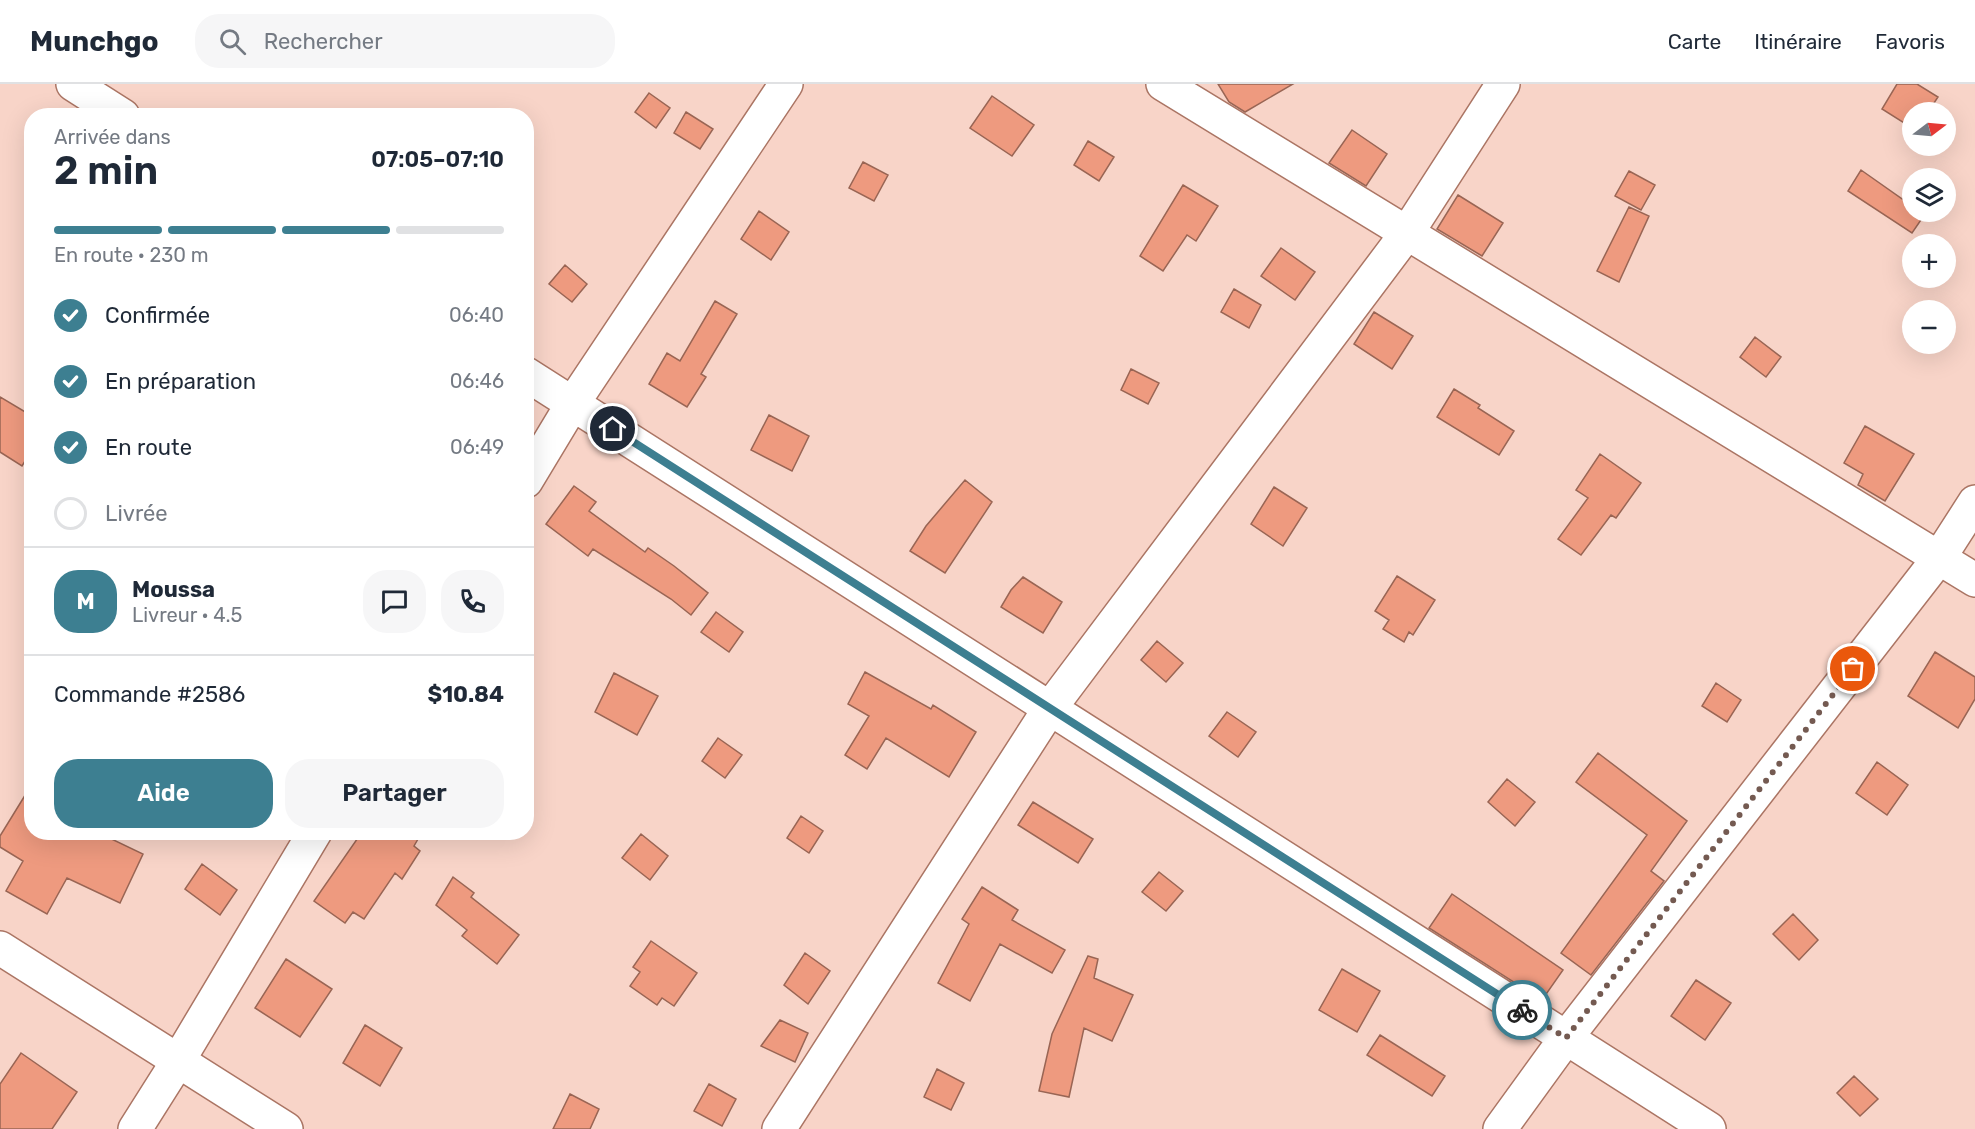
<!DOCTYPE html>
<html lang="fr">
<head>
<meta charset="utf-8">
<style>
	:root { --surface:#fff; --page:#f6f6f7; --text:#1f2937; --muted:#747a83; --line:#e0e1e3; --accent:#3d7f91 }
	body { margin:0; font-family:Rubik,sans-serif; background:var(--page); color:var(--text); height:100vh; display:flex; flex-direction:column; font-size:22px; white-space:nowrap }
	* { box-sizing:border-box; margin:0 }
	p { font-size:20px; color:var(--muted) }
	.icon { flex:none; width:33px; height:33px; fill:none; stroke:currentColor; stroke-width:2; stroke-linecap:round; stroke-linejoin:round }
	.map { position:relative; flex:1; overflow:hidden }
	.sheet { position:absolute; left:24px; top:24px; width:510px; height:732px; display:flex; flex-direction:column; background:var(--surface); border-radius:24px; box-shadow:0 6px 24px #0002 }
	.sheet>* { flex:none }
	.needle { width:39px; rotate:74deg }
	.controls { position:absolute; left:1902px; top:18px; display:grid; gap:12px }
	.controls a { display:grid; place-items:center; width:54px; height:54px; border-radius:50%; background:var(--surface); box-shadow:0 6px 24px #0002; font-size:30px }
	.pin { position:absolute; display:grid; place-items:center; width:51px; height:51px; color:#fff; margin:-26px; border:3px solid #fff; border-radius:50%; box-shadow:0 2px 6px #0007 }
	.courier { position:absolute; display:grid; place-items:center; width:60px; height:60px; margin:-30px; border:4px solid #3d7f91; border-radius:50%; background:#fff; color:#222; box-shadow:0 2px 8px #0007 }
	.overview em { font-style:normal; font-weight:600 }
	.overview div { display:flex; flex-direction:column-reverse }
	.overview { display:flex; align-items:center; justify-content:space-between; height:102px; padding:0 30px }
	h1 { font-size:39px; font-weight:600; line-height:45px }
	.bar { display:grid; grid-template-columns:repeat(4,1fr); gap:9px 6px; align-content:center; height:72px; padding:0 30px }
	.bar i { height:8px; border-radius:4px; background:var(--line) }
	.bar .active { background:var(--accent) }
	.bar p { grid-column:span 4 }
	.line { display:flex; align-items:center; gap:15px; padding:0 30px; border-top:2px solid var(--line) }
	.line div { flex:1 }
	.round { display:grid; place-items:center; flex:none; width:63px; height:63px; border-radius:24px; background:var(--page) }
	ol { padding:0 30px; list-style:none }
	li { display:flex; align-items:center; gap:18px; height:66px }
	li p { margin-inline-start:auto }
	li .icon { padding:6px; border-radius:50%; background:var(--accent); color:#fff; stroke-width:4 }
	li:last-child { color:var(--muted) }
	li i { width:33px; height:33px; border:3px solid var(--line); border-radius:50% }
	.button { display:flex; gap:12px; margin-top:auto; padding:12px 30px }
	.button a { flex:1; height:69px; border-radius:24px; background:var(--accent); color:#fff; font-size:24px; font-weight:600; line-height:69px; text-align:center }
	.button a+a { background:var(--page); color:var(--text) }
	header { display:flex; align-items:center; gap:36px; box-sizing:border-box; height:84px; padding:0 30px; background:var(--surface); border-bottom:2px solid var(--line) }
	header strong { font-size:28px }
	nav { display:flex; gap:33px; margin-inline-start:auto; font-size:21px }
	.search { width:420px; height:54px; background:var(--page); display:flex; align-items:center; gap:15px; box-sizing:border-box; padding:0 21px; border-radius:24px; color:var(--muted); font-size:22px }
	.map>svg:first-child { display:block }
	.building { fill:#ee9a7f; stroke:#996554; stroke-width:1.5 }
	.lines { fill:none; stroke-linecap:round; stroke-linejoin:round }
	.minor-casing { stroke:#ab7564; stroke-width:36 }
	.secondary-casing { stroke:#ab7564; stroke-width:36 }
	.minor { stroke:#fff; stroke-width:33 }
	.secondary { stroke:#fff; stroke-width:33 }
	.done { stroke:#745a51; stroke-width:6; stroke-dasharray:0 10.8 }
	.route { stroke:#3d7f91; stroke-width:8 }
</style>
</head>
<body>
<header>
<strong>Munchgo</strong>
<div class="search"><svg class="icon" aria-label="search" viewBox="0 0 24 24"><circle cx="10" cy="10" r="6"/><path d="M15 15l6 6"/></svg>Rechercher</div>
<nav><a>Carte</a><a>Itinéraire</a><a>Favoris</a></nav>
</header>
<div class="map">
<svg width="1975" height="1045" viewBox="0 0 1975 1045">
	<rect width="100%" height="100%" fill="#f8d4c8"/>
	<!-- building -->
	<path class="building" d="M 1218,0 L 1293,0 L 1245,28 L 1229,18 Z
		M 1897,0 L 1917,0 L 1938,13 L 1928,28 L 1912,28 L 1912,44 L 1882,25 Z
		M 649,9 L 670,24 L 656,44 L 635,28 Z
		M 992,12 L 1034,41 L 1012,72 L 970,44 Z
		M 686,28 L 713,45 L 700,65 L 674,49 Z
		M 1352,46 L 1387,70 L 1366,102 L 1329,79 Z
		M 1088,57 L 1114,73 L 1099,97 L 1074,81 Z
		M 863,78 L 888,91 L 874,117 L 849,104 Z
		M 1861,86 L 1912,122 L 1912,128 L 1921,128 L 1925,130 L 1912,149 L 1848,107 Z
		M 1629,87 L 1655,101 L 1641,126 L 1615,112 Z
		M 1183,101 L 1218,122 L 1196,157 L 1187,151 L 1163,187 L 1140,172 Z
		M 1458,111 L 1503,139 L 1482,172 L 1437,145 Z
		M 1629,123 L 1649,132 L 1619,198 L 1597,187 Z
		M 759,127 L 789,148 L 771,176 L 741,155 Z
		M 1281,164 L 1315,188 L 1295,216 L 1261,192 Z
		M 565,181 L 587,200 L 572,218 L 549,200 Z
		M 1234,205 L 1261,221 L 1249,244 L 1221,228 Z
		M 715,217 L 737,230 L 701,290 L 706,293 L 687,323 L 649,300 L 667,269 L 680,277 Z
		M 1374,228 L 1413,252 L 1392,285 L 1354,260 Z
		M 1755,253 L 1781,273 L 1766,293 L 1740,273 Z
		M 1131,285 L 1159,299 L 1148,320 L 1121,306 Z
		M 1454,305 L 1480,321 L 1478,324 L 1514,347 L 1499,371 L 1437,333 Z
		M 0,313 L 32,332 L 32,366 L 22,382 L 0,368 Z
		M 769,331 L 809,352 L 792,387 L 751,366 Z
		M 1865,342 L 1914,370 L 1885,417 L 1858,401 L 1863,390 L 1844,379 Z
		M 1600,370 L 1641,399 L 1616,434 L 1611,431 L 1581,471 L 1558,455 L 1588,414 L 1576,406 Z
		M 965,396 L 992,418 L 945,489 L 910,467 L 926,442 Z
		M 574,402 L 596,418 L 589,427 L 645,468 L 648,464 L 674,482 L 708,509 L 691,531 L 671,515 L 593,465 L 588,472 L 546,440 Z
		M 1274,403 L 1307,424 L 1283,462 L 1251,440 Z
		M 1397,492 L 1435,516 L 1413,551 L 1409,548 L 1404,558 L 1383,545 L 1389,536 L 1375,527 Z
		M 1023,493 L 1062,518 L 1043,549 L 1001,523 L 1011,506 Z
		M 716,528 L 743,548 L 729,568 L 701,548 Z
		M 1157,557 L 1183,579 L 1166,598 L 1141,576 Z
		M 1935,568 L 1975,593 L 1975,615 L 1958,644 L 1908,612 Z
		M 865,588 L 931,625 L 933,621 L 976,648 L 949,693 L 886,654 L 867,685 L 845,671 L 869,632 L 848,620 Z
		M 614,589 L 658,612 L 637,651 L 595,628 Z
		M 1716,599 L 1741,616 L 1727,638 L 1702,622 Z
		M 1227,628 L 1256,648 L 1238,673 L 1209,652 Z
		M 718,654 L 742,671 L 725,694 L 702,677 Z
		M 1598,669 L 1687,737 L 1651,787 L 1664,797 L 1591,891 L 1561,869 L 1647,751 L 1576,698 Z
		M 1877,678 L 1908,701 L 1887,731 L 1856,709 Z
		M 1507,695 L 1535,718 L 1515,742 L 1488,718 Z
		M 32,700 L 32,748 L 97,748 L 143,770 L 120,819 L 67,794 L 47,830 L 6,807 L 23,777 L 0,763 L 0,752 Z
		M 1033,718 L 1093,755 L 1078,779 L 1018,741 Z
		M 801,732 L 823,747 L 809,769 L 787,754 Z
		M 362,748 L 422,748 L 414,762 L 420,767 L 402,795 L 395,789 L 364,835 L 353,828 L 345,839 L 314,817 Z
		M 641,750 L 668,772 L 650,796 L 622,774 Z
		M 202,780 L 237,806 L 220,831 L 185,805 Z
		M 1159,788 L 1183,807 L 1166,827 L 1142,808 Z
		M 453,793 L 474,809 L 471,813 L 519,851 L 497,880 L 462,852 L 467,846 L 436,821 Z
		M 982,803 L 1018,826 L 1012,836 L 1065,866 L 1052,889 L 1000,860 L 970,917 L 938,899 L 969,840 L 962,835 Z
		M 1452,810 L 1563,886 L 1542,916 L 1429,844 Z
		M 1793,830 L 1818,856 L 1799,876 L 1773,850 Z
		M 651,857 L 697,889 L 674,922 L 662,914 L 657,921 L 630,902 L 640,888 L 633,883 Z
		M 805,869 L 830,887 L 808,920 L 784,901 Z
		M 1088,872 L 1098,875 L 1094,894 L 1133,911 L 1112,957 L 1084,944 L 1069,1013 L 1039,1007 L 1052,950 Z
		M 286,875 L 332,905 L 300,953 L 255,924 Z
		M 1342,885 L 1380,907 L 1357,948 L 1319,926 Z
		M 1696,896 L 1731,919 L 1705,956 L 1671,932 Z
		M 780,936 L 808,949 L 795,978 L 761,962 Z
		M 365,941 L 402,964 L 380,1002 L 343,979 Z
		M 1380,951 L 1445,992 L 1432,1012 L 1367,971 Z
		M 21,969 L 77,1008 L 52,1045 L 0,1045 L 0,1000 Z
		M 937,985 L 964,999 L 951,1026 L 924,1013 Z
		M 1854,992 L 1878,1015 L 1860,1032 L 1837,1009 Z
		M 709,1000 L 736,1015 L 722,1042 L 694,1027 Z
		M 570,1010 L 599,1025 L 590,1045 L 553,1045 Z"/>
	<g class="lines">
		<!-- minor casing -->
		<g class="minor-casing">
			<path id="minor" d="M 73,0 L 123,32
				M 1163,0 L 1975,496
				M 526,290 L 1709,1045
				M 526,397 L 573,319 L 786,0
				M 135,1045 L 178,977 L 315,748
				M 779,1045 L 1050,624 L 1407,149 L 1503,0
				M 1500,1045 L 1566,954 L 1939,474 L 1975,418"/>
		</g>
		<!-- secondary casing -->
		<g class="secondary-casing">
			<path id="secondary" d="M 0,864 L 286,1045"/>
		</g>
		<!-- minor -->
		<use href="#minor" class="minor"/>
		<!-- secondary -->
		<use href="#secondary" class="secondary"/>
	</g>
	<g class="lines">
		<!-- done -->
		<path class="done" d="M 1522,926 L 1566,954 L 1853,585"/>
		<!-- route -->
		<path class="route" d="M 613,345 L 1522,926"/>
	</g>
</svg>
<div class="controls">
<a><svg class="needle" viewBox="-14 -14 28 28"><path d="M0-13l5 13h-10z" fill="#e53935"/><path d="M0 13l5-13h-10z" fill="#747a83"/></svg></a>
<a><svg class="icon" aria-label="layers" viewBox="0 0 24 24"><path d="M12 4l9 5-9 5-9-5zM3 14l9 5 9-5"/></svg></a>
<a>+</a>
<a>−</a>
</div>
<div class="pin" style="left:1853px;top:585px;background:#ea580c"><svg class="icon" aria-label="bag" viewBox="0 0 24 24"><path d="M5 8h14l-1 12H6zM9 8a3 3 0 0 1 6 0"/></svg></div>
<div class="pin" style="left:613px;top:345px;background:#1f2937"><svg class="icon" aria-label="home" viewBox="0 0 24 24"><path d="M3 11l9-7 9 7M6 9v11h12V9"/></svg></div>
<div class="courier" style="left:1522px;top:926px"><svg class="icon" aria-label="bike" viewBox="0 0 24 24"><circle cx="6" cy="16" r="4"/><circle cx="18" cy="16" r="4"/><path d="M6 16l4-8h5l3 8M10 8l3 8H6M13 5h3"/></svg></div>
<section class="sheet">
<div class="overview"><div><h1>2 min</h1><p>Arrivée dans</p></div><em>07:05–07:10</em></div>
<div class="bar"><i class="active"></i><i class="active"></i><i class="active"></i><i></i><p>En route · 230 m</p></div>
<ol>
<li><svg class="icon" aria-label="check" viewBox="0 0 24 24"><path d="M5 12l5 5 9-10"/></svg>Confirmée<p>06:40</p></li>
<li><svg class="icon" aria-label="check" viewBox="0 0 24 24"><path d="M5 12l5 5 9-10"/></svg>En préparation<p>06:46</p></li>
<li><svg class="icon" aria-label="check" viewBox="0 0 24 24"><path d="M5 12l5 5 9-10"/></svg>En route<p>06:49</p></li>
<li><i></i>Livrée</li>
</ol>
<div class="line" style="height:108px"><b class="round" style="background:var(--accent);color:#fff">M</b><div><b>Moussa</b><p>Livreur · 4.5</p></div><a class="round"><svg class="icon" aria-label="chat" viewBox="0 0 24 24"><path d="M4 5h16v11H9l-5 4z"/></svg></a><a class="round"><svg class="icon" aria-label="phone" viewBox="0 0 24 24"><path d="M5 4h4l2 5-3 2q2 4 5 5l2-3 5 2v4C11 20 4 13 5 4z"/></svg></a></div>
<div class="line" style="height:78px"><div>Commande #2586</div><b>$10.84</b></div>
<div class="button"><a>Aide</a><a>Partager</a></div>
</section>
</div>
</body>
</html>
